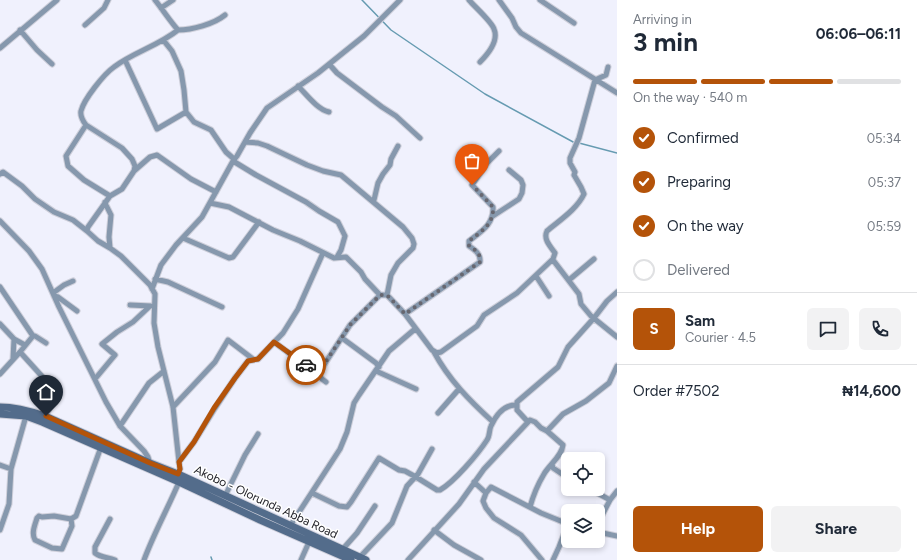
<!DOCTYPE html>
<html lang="en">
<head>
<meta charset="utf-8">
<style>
	:root { --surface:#fff; --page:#f2f2f3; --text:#1f2937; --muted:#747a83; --line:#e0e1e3; --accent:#b45309 }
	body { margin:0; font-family:Figtree,sans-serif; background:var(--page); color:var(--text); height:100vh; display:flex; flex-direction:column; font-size:15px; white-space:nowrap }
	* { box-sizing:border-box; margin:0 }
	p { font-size:13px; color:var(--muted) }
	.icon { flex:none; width:22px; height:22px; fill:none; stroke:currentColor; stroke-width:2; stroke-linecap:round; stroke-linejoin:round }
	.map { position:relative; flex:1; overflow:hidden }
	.details { display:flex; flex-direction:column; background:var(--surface); width:300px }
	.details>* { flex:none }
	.controls { position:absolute; left:561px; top:452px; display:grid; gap:8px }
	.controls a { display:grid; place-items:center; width:44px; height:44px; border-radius:6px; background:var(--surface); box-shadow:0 2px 6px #0003; font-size:20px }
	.pin { position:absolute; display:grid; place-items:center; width:34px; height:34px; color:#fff; margin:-41px -17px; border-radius:50% 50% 50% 0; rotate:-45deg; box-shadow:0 0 4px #0007 }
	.pin .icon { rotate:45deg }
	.courier { position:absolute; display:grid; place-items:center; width:40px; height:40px; margin:-20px; border:3px solid #b45309; border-radius:50%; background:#fff; color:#222; box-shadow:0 1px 5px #0007 }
	.overview em { font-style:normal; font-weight:700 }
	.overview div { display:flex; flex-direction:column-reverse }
	.overview { display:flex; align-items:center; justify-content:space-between; height:68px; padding:0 16px }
	h1 { font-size:26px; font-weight:700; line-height:30px }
	.bar { display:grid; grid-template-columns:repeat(4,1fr); gap:6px 4px; align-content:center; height:48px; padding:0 16px }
	.bar i { height:5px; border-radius:3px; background:var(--line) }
	.bar .active { background:var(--accent) }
	.bar p { grid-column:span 4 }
	.line { display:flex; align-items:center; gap:10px; padding:0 16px; border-top:1px solid var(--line) }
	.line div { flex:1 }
	.round { display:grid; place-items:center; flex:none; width:42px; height:42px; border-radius:6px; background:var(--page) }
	ol { padding:0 16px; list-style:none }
	li { display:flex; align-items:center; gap:12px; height:44px }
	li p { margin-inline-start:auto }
	li .icon { padding:4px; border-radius:50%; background:var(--accent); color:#fff; stroke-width:4 }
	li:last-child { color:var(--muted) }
	li i { width:22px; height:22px; border:2px solid var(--line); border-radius:50% }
	.primary-button { display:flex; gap:8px; margin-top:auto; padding:8px 16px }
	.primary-button a { flex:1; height:46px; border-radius:6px; background:var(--accent); color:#fff; font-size:16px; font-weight:700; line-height:46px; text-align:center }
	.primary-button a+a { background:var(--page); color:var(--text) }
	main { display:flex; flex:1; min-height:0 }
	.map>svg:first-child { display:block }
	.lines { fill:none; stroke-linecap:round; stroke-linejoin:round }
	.stream { stroke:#669bb1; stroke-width:1.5 }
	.street-casing { stroke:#cecfda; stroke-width:7 }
	.secondary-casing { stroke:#cecfda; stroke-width:9 }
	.street { stroke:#8698ad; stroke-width:5 }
	.secondary { stroke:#536c8b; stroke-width:7 }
	.done { stroke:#676770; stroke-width:4; stroke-dasharray:0 7.2 }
	.route { stroke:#b45309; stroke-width:5 }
	.labels { text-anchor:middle; stroke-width:3; stroke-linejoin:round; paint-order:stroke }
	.street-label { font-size:12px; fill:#1d1d24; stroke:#fff }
</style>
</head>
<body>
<main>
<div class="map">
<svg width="617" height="560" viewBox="0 0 617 560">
	<rect width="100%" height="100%" fill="#f0f1fd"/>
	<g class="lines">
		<!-- stream -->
		<path class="stream" d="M 362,0 L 391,30 L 485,94 L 575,143
			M 579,143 L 617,153
			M 211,557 L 212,560"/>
		<!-- street casing -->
		<g class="street-casing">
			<path id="street" d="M 155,0 C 163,10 170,21 178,30 C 158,46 134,52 114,67 C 104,74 84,99 81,111 C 80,116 83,121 86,125 L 122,148 L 132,159 L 135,166 L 134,171 L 122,189 L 110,196 L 88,227 L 87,231 L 98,241 L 110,248 L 121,256 L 150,285 L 155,294 L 154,323 L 158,347 L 173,407 L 179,462 L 180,469 L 178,474
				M 469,0 C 475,7 492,22 494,29 C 499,41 488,54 480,62
				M 499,0 L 512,18 L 516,27 L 521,33 L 617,93
				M 540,0 L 574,23
				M 161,8 L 173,0
				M 85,25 L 104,8 L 108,0
				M 20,30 L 37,50 L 52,64
				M 178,30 C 192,30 214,24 225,15
				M 164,41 L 172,51 L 181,71 L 184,90 L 186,112 L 194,122 L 211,130 L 226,152 L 234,159
				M 0,48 L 57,0
				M 125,60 L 157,129 L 186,112
				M 329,64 L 337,73 L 382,107 L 396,116 L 420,138
				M 298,86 C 307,95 317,109 329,112
				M 86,125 L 66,156 L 68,166 L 84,180 L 110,196
				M 245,142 L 258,143 L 267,146 L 307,165 L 323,171 L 341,175 L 403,227 L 412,238 L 414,244 L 413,248 L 398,263 L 391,275 L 387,295
				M 233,161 L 256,175 L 306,202 L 319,211 L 338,222 L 345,236 L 341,250 L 337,257
				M 134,171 L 150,157 L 157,155 L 191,179 L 216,192
				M 0,174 L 3,172 L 22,186 L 35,199 L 54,212 L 73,220 L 87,231
				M 373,201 L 374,200 L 378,183 L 383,174 L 390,165 L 391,159 L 398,146
				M 105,202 L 106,205 L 111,215 L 109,237 L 110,248
				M 210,203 L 229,207 L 273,230 L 300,241 L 334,258 L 346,257 L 361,272 L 365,279 L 380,295 L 387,295 L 405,314 L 432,350 L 437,353 L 441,352 L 477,326 L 484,315 L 517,293 L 553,259 L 555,253 C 550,246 543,239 547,231 C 560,220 577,209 584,194 L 581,187 L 574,175 L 575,172 L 570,163 L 570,158 L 579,138 L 595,80 L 606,75 L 608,67
				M 493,216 L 519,199 L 522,193 L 523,185 L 521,180 L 509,170
				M 0,221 L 29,251 L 42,269 L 59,307 L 106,402 L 120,426 L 144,451 L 148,457 L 150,463
				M 183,238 L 229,258 L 233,257 L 259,222
				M 553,260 L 579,294 L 581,304 L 591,316 L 617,337
				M 536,276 L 549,296
				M 155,279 L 168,282 L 222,307
				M 569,280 L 594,259
				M 0,287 L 33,336
				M 152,289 L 161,265 L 176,245 L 202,217 L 233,161 L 237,156 L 250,133 L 267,108 L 318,73 L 364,36 L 400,0
				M 53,293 L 64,285 L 73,281
				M 54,296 L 58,297 L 77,311
				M 130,305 L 151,306
				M 405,314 L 480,262 C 481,254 475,250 469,246 L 469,241 C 482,231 494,224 493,207 L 472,185 L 487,163 L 499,151
				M 0,324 L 14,339 L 25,345
				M 342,338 L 376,363 L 379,367
				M 274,342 L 301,362 L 319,372
				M 20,352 L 58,394 L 45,416
				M 434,352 C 449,380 470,401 493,422
				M 13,359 L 14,339
				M 376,371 L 416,389
				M 0,374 L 20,352 L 33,336 L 35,336 L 46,343
				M 95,379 L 115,355 L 102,344 L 117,332 L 133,322 L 149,307
				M 326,382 L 322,379 L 318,374 L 350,325 L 380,295
				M 173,407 L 215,362 L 228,340 L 253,359
				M 438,413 L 459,389
				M 528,422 L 517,410 L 517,402 L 558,367 L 568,347 L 594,318 L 607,301 L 617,292
				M 120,426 L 149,383 L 164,371
				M 547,431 L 563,414 L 586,401 L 609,383 L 617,366
				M 179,462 L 194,442 L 215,408 L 235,378 L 248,361 L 258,359 L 283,333 L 298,309 L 323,253
				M 552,464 L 553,468 L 568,478
				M 0,465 L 11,469
				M 474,482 L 486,493
				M 590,489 L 610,500
				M 312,493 L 339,506 L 347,507 L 351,502 L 379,458 L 399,470 L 405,471 L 416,477 L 437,490 L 440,490 C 454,482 478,454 487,440 C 490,436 489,430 491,426 C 496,415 504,405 516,405
				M 225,496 L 245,455 L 258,434
				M 71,519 L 72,526 L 62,549 L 52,548 L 35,540 C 31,533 35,525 37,518 L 39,516 L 42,517 L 54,516 L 71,519 L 76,516 L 101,447
				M 110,519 L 95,547 L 95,553 C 101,558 108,557 115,560
				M 598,523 L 610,500 L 617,491
				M 290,526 L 340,449 L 347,432 L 354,403 L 359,395 L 389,351 L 415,329
				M 0,530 L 9,504 L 11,469 L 26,416
				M 434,530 L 454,545 L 481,560
				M 598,532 L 617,536
				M 342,550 L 357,533 L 375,506
				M 360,557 L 392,523 L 407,486 L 418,474 L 432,449
				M 144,560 C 154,533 168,508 179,482
				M 301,560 L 309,542
				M 408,560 L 459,504 L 484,469 L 530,420 L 535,422 L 541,428 L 547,431 L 563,445 C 562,456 549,465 544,474 C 538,484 533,496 530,507
				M 542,560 L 521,535 L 494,518 L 486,508 L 483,501 L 486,493 L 491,487 L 541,513 L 568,524
				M 553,560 L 559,547 L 568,524"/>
		</g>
		<!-- secondary casing -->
		<g class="secondary-casing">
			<path id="secondary" d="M 0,407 C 16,407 30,411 45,416 L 150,463 L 178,474 L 366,560
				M 0,414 L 26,416 L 42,422 L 179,482 L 260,520 L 351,560"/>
		</g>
		<!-- street -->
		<use href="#street" class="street"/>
		<!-- secondary -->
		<use href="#secondary" class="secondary"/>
	</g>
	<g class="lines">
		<!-- done -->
		<path class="done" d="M 306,365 L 319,372 L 350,325 L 380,295 L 387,295 L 405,314 L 480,262 C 481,254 476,250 469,246 L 469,241 C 482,231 494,224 493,207 L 472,185"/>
		<!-- route -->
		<path class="route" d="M 46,416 L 150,463 L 178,474 L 180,469 L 179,462 L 194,442 L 214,408 L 235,378 L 248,361 L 258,359 L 274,342 L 306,365"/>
	</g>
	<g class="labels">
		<!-- street labels -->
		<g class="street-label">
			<text transform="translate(266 502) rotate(25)" y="4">Akobo - Olorunda Abba Road</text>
		</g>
	</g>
</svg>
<div class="controls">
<a><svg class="icon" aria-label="locate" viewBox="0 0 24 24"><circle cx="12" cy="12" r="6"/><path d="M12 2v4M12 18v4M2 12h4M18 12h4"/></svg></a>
<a><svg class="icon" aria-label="layers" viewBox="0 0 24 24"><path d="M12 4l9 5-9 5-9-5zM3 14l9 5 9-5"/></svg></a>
</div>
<div class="pin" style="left:472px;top:185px;background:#ea580c"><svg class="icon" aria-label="bag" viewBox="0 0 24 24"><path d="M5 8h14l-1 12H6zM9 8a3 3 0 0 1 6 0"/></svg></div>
<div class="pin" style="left:46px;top:416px;background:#1f2937"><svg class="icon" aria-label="home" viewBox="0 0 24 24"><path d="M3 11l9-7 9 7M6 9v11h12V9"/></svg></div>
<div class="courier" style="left:306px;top:365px"><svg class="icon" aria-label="car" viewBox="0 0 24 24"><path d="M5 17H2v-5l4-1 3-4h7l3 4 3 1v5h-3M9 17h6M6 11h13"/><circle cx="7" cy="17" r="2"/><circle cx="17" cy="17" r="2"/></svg></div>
</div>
<section class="details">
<div class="overview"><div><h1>3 min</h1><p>Arriving in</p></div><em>06:06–06:11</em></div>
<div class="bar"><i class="active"></i><i class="active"></i><i class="active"></i><i></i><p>On the way · 540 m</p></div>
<ol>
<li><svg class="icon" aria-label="check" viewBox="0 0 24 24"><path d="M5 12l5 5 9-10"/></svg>Confirmed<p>05:34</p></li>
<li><svg class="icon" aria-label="check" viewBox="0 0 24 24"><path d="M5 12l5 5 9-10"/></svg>Preparing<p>05:37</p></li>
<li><svg class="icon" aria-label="check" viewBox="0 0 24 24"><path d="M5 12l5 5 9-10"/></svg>On the way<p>05:59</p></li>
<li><i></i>Delivered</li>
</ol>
<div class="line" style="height:72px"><b class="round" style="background:var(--accent);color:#fff">S</b><div><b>Sam</b><p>Courier · 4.5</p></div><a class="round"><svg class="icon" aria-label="chat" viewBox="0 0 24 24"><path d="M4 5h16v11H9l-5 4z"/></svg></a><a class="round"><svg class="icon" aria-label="phone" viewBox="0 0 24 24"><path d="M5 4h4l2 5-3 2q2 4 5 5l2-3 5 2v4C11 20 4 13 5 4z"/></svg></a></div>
<div class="line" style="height:52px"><div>Order #7502</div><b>₦14,600</b></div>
<div class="primary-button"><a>Help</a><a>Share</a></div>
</section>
</main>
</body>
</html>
